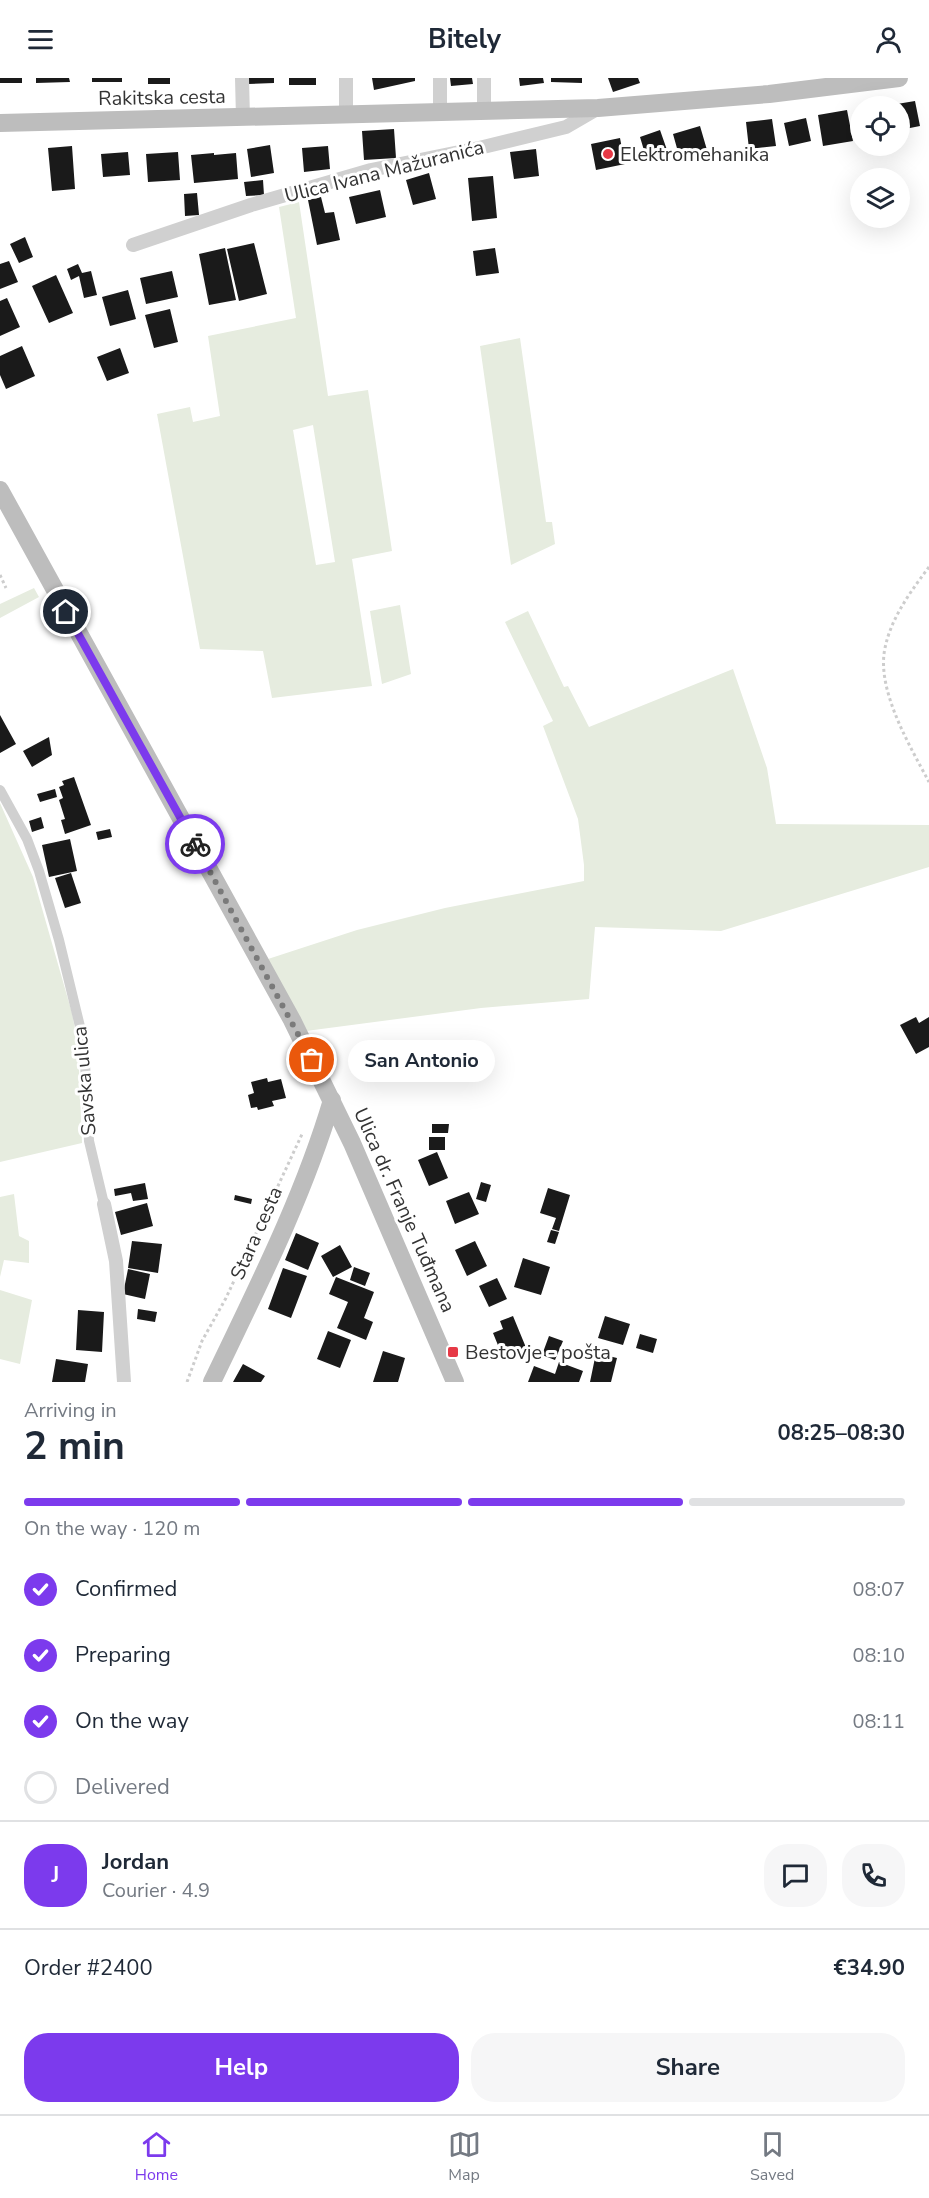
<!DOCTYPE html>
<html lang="en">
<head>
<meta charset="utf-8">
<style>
	:root { --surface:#fff; --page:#f6f6f7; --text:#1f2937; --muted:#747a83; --line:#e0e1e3; --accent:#7c3aed }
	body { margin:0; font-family:"Nunito Sans",sans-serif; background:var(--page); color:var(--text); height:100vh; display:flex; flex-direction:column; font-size:22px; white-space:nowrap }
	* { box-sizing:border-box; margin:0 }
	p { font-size:20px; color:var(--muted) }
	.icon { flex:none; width:33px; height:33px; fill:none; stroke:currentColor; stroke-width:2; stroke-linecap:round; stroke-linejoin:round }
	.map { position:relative; height:1304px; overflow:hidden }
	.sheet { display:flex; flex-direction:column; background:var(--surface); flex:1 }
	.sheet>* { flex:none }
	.tools { position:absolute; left:850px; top:18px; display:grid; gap:12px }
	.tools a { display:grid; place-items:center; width:60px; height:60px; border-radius:50%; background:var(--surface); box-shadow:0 6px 24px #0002; font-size:30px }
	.pin { position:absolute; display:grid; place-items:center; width:51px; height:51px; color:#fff; margin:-26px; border:3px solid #fff; border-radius:50%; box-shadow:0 2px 6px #0007 }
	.courier { position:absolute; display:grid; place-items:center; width:60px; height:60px; margin:-30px; border:4px solid #7c3aed; border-radius:50%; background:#fff; color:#222; box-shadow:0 2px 8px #0007 }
	.bubble { position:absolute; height:42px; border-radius:21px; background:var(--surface); box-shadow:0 6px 24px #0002; font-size:20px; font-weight:700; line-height:42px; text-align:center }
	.overview em { font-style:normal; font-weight:700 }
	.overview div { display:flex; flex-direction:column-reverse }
	.overview { display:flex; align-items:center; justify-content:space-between; height:102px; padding:0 24px }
	h1 { font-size:39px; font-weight:700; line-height:45px }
	.bar { display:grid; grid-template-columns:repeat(4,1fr); gap:9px 6px; align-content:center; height:72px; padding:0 24px }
	.bar i { height:8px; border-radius:4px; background:var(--line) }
	.bar .current { background:var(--accent) }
	.bar p { grid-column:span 4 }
	.line { display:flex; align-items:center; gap:15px; padding:0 24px; border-top:2px solid var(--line) }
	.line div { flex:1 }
	.round { display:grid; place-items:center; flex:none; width:63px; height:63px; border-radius:24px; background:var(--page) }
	ol { padding:0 24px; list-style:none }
	li { display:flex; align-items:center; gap:18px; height:66px }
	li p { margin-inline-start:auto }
	li .icon { padding:6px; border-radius:50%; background:var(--accent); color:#fff; stroke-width:4 }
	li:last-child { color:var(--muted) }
	li i { width:33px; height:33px; border:3px solid var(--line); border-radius:50% }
	.button { display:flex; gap:12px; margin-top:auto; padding:12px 24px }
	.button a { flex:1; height:69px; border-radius:24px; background:var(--accent); color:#fff; font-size:24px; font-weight:700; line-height:69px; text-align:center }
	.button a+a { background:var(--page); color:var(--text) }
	header { display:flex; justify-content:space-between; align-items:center; height:78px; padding:0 24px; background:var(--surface); font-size:27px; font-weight:700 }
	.dock { display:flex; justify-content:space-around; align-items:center; height:84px; border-top:2px solid var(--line); background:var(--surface); font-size:16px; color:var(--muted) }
	.dock a { display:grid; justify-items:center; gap:3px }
	.dock .current { color:var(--accent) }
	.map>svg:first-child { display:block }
	.green { fill:#e6ecdf; fill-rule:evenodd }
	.building { fill:#1a1a1a }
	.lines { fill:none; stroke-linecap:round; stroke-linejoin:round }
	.path { stroke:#cdcdcd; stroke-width:3; stroke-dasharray:3 3; stroke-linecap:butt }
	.pedestrian { stroke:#d0d0d0; stroke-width:10 }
	.minor { stroke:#d0d0d0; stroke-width:14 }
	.secondary { stroke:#bdbdbd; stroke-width:18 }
	.done { stroke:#7a7a7a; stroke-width:6; stroke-dasharray:0 10.8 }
	.route { stroke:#7c3aed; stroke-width:8 }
	.poi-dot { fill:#e63946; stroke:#fff; stroke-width:2 }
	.labels { text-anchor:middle; stroke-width:6; stroke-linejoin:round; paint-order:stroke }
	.street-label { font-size:20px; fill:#333; stroke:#fff }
	.poi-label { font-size:20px; fill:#333; stroke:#fff; text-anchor:start }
</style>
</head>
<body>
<header><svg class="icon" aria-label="menu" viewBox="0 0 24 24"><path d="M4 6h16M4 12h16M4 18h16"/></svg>Bitely<svg class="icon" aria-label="person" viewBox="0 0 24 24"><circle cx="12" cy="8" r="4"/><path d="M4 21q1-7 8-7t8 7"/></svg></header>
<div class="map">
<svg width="929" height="1304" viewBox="0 0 929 1304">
	<rect width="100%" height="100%" fill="#fff"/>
	<!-- green -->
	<path class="green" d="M 299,124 L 328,318 L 368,312 L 392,473 L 352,481 L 372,608 L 272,620 L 263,573 L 200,571 L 157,336 L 190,329 L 193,344 L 220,338 L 208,258 L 296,240 L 279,129 ZM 313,347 L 335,484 L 316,487 L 293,352 Z
		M 520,260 L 546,444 L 552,444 L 555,466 L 511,487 L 480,268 Z
		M 34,510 L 39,519 L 0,540 L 0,526 Z
		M 400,527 L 411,596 L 382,606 L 370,533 Z
		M 528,533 L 564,609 L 568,608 L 589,649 L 733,591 L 767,690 L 776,746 L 929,747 L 929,789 L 721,853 L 595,849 L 589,921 L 481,930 L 306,953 L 268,881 L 357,852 L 445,830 L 584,803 L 584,787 L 578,741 L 543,648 L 553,643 L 505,544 Z
		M 0,725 L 33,799 L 72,935 L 78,967 L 82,1065 L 0,1084 Z
		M 14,1116 L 19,1158 L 29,1163 L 29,1185 L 4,1182 L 0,1199 L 0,1119 Z
		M 0,1212 L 32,1222 L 20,1286 L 0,1281 Z"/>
	<!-- building -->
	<path class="building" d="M 0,0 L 22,0 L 22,5 L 0,5 Z
		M 36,0 L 69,0 L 70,4 L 36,5 Z
		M 92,0 L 122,0 L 122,4 L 92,4 Z
		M 148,0 L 170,0 L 170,6 L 148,6 Z
		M 248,0 L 274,0 L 274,5 L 248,6 Z
		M 289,0 L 316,0 L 316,7 L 289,7 Z
		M 372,0 L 415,0 L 415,3 L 374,12 Z
		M 450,0 L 472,0 L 473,6 L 451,8 Z
		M 519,0 L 543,0 L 544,5 L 520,8 Z
		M 551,0 L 582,0 L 582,5 L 551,4 Z
		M 608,0 L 638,0 L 640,5 L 613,14 Z
		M 915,23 L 920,48 L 900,52 L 900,28 L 891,27 Z
		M 861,31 L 861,59 L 860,59 L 855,32 Z
		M 847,32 L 853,63 L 823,68 L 818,37 Z
		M 806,40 L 811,63 L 789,68 L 784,45 Z
		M 772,41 L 776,68 L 749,71 L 746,44 Z
		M 700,48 L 707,72 L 680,81 L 673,56 Z
		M 394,51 L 396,80 L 364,82 L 362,53 Z
		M 660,52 L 667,72 L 646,79 L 640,59 Z
		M 620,60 L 625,86 L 596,92 L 591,66 Z
		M 270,67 L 274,95 L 251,99 L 247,71 Z
		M 72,68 L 75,111 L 52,113 L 48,70 Z
		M 328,68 L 330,91 L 304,94 L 302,70 Z
		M 536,71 L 539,98 L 514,101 L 510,74 Z
		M 128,74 L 130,97 L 103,99 L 101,76 Z
		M 178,74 L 180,102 L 148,104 L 146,76 Z
		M 214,75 L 214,77 L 236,75 L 238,101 L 194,105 L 191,77 Z
		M 429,95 L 436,121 L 413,127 L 406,102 Z
		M 493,98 L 497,140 L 472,143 L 468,100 Z
		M 263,102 L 264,117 L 246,118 L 244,104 Z
		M 380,112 L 386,139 L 356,146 L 349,119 Z
		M 197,115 L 199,137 L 185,138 L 184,116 Z
		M 321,119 L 325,135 L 334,134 L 340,162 L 317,167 L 308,122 Z
		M 25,159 L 33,179 L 19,185 L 10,166 Z
		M 254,165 L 267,216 L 239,223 L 227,171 Z
		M 225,170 L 236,222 L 209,227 L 199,176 Z
		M 495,170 L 499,195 L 476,198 L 473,173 Z
		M 9,183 L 18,204 L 0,211 L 0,186 Z
		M 78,186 L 82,195 L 91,193 L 97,217 L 84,220 L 79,198 L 71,202 L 67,191 Z
		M 172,193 L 178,219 L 146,226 L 140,200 Z
		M 56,197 L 73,235 L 49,245 L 32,208 Z
		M 128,212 L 136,241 L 110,248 L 102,219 Z
		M 7,220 L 20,249 L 0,258 L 0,223 Z
		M 170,231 L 178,264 L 154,270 L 145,237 Z
		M 22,268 L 35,298 L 6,311 L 0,297 L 0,278 Z
		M 120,270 L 129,295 L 107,303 L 97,279 Z
		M 0,637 L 16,666 L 0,675 Z
		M 49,659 L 52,677 L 32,689 L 23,673 Z
		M 74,699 L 91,747 L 65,756 L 61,742 L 65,741 L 59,722 L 63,720 L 59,709 L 64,707 L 62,703 Z
		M 55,711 L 57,719 L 40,724 L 37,716 Z
		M 41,739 L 44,750 L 32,754 L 29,743 Z
		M 110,751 L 112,759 L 98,762 L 96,754 Z
		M 70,761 L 77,793 L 49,799 L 42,767 Z
		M 71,795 L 81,825 L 65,830 L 55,800 Z
		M 916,939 L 919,945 L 929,939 L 929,969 L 916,976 L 900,947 Z
		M 267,1000 L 268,1004 L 281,1001 L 286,1020 L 272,1023 L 274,1028 L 258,1032 L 257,1029 L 251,1030 L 248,1017 L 254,1015 L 251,1004 Z
		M 432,1046 L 449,1046 L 448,1055 L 432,1055 Z
		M 429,1059 L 445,1059 L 445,1072 L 429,1072 Z
		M 437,1074 L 448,1100 L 429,1108 L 418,1082 Z
		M 481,1104 L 491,1107 L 486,1124 L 476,1121 Z
		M 145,1105 L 148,1121 L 133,1123 L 131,1115 L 115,1118 L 114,1111 Z
		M 548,1110 L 570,1117 L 559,1153 L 552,1151 L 556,1140 L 540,1135 Z
		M 469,1114 L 479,1136 L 455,1146 L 446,1123 Z
		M 235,1117 L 252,1121 L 251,1126 L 234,1122 Z
		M 147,1125 L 153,1148 L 121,1157 L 115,1134 Z
		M 551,1152 L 559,1154 L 555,1166 L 547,1164 Z
		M 296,1155 L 319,1165 L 308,1192 L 285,1182 Z
		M 132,1163 L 162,1166 L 158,1195 L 128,1190 Z
		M 475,1163 L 487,1188 L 467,1198 L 455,1172 Z
		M 340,1167 L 352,1189 L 333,1199 L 321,1178 Z
		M 523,1180 L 550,1189 L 541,1217 L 514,1209 Z
		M 354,1189 L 370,1195 L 365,1208 L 350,1202 Z
		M 283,1190 L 307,1198 L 291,1240 L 268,1231 Z
		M 128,1191 L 150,1196 L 145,1221 L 123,1216 Z
		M 336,1199 L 374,1214 L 364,1240 L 373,1244 L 366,1262 L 337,1250 L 348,1224 L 329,1216 Z
		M 497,1200 L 507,1221 L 489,1229 L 479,1208 Z
		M 138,1231 L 157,1234 L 155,1244 L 137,1241 Z
		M 78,1232 L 104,1234 L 102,1274 L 76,1272 Z
		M 513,1238 L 527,1272 L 504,1282 L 493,1255 L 503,1251 L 500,1243 Z
		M 605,1238 L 630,1246 L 623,1267 L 598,1260 Z
		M 328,1253 L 351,1262 L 340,1290 L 317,1281 Z
		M 640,1256 L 657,1261 L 653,1275 L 636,1270 Z
		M 549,1258 L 563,1263 L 555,1282 L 542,1277 Z
		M 383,1273 L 405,1280 L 398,1304 L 373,1304 Z
		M 596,1275 L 617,1280 L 611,1304 L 590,1304 Z
		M 56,1281 L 88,1286 L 85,1304 L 52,1304 Z
		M 559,1284 L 583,1293 L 579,1304 L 528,1304 L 534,1288 L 555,1296 Z
		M 243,1286 L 265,1298 L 261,1304 L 233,1304 Z"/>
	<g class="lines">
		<!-- path -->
		<path class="path" d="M 929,489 C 911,513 891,540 885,570 C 876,612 910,668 929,704
			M 0,497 L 6,510
			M 187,1304 L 202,1263 L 226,1220 L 303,1054"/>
		<!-- pedestrian -->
		<path class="pedestrian" d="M 0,712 L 27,761 L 39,793 L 59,862 L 84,965 L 89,1063 L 104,1126"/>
		<!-- minor -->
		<path class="minor" d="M 242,0 L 243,40
			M 346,0 L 346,38
			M 440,0 L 440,35
			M 484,33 L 484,0
			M 133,167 L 251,127 L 371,92 L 479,70 L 566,49 L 597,31
			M 104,1126 L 116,1183 L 124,1304"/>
		<!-- secondary -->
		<path class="secondary" d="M 0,45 L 598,30 L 769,16 L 899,0
			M 0,412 L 292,942 L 352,1065 L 455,1304
			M 212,1304 C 256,1212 303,1120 332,1022"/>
	</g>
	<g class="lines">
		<!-- done -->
		<path class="done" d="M 195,766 L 312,982"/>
		<!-- route -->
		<path class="route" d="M 66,534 L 195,766"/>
	</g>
	<!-- markers -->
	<g class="poi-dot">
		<circle cx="608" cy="76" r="6"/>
		<rect x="447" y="1268" width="12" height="12" rx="3"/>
	</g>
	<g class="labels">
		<!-- street labels -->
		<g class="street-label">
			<text transform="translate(162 19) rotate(-1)" y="7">Rakitska cesta</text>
			<text transform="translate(384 93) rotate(-14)" y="7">Ulica Ivana Mažuranića</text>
			<text transform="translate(84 1003) rotate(-95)" y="7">Savska ulica</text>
			<text transform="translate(405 1132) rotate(66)" y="7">Ulica dr. Franje Tuđmana</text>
			<text transform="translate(256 1155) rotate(-66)" y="7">Stara cesta</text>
		</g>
		<!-- poi labels -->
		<g class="poi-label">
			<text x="620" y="83">Elektromehanika</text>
			<text x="465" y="1281">Bestovje - pošta</text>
		</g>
	</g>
</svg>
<div class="tools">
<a><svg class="icon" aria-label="locate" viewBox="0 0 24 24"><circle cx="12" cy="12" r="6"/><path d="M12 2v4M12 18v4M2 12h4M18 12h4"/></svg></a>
<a><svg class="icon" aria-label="layers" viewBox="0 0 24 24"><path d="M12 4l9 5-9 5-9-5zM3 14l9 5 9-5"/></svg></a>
</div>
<div class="pin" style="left:312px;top:982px;background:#ea580c"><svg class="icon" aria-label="bag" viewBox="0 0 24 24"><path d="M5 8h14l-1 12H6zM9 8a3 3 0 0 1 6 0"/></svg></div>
<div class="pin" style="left:66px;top:534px;background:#1f2937"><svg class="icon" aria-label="home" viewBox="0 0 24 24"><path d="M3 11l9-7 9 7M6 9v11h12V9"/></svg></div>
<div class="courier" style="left:195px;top:766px"><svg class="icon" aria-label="bike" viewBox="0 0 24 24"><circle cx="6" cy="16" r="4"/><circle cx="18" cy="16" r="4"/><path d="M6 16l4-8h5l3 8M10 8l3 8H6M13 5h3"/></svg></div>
<div class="bubble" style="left:348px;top:962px;width:147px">San Antonio</div>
</div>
<section class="sheet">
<div class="overview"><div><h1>2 min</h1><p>Arriving in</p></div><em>08:25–08:30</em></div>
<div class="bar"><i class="current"></i><i class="current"></i><i class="current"></i><i></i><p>On the way · 120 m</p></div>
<ol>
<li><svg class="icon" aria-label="check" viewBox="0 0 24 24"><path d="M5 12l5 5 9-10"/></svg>Confirmed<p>08:07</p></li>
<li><svg class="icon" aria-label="check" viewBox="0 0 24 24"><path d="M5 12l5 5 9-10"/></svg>Preparing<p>08:10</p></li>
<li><svg class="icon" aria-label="check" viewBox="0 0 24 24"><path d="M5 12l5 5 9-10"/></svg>On the way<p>08:11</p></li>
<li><i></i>Delivered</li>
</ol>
<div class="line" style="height:108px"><b class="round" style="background:var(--accent);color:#fff">J</b><div><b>Jordan</b><p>Courier · 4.9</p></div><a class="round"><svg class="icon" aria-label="chat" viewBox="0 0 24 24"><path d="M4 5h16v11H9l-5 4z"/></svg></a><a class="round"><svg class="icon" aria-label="phone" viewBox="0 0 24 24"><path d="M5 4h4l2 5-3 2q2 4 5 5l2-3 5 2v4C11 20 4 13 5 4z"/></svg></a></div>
<div class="line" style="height:78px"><div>Order #2400</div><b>€34.90</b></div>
<div class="button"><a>Help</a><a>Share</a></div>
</section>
<nav class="dock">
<a class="current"><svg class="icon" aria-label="home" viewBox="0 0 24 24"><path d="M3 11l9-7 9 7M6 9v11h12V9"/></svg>Home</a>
<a><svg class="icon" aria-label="map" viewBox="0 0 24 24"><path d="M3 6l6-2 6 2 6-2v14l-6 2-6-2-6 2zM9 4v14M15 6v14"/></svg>Map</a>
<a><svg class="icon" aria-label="saved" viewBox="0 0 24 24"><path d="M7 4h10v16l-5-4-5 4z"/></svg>Saved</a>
</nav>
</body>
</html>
